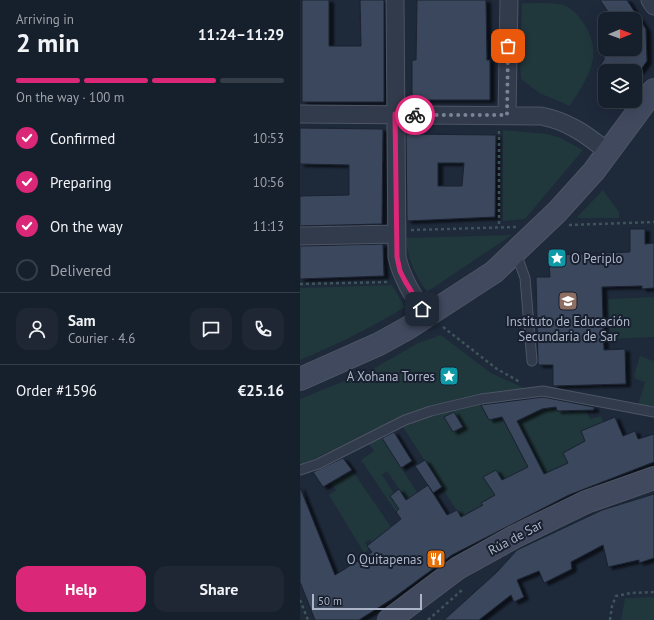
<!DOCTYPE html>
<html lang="en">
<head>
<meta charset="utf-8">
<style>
	:root { --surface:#161f2c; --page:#1f2734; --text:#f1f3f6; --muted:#9ea2a9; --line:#353d48; --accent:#db2777 }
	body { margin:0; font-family:"PT Sans",sans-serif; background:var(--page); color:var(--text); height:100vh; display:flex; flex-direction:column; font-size:15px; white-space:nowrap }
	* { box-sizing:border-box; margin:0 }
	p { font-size:13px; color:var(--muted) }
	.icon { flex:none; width:22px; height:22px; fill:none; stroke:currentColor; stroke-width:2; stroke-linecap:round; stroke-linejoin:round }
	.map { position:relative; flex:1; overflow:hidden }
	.drawer { display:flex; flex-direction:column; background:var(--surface); width:300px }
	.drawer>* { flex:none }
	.needle { width:26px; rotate:89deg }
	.fabs { position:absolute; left:298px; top:12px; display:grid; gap:8px }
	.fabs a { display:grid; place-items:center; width:44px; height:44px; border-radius:8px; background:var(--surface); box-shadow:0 4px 16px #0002,0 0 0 1px var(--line); font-size:20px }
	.scale { position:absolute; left:12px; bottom:10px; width:110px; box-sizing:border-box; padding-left:4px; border:2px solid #acb5c7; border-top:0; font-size:11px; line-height:14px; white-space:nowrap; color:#acb5c7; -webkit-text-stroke:3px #18202f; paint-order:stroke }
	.pin { position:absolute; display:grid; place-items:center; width:34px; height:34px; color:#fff; margin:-17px; border-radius:8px; box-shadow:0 2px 6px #0006 }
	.courier { position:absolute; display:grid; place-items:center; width:40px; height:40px; margin:-20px; border:3px solid #db2777; border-radius:50%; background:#fff; color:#222; box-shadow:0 1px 5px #0007 }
	.headline em { font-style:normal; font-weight:700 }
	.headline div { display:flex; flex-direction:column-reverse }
	.headline { display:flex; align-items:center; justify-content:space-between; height:68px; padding:0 16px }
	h1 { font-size:26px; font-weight:700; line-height:30px }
	.bar { display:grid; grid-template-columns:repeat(4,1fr); gap:6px 4px; align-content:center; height:48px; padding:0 16px }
	.bar i { height:5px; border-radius:3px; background:var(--line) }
	.bar .selected { background:var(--accent) }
	.bar p { grid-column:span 4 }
	.line { display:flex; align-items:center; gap:10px; padding:0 16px; border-top:1px solid var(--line) }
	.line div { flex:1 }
	.round { display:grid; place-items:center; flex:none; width:42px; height:42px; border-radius:12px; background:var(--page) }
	ol { padding:0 16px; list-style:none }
	li { display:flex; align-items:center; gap:12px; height:44px }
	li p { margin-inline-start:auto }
	li .icon { padding:4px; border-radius:50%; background:var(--accent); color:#fff; stroke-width:4 }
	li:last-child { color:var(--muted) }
	li i { width:22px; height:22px; border:2px solid var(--line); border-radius:50% }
	.primary-button { display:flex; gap:8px; margin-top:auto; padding:8px 16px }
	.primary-button a { flex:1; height:46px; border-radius:12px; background:var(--accent); color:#fff; font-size:16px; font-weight:700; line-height:46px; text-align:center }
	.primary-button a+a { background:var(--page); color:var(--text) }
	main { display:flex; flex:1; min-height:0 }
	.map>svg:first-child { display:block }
	.green { fill:#20373b; fill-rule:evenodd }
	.building { fill:#3a465b; stroke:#1a2231; fill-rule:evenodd; filter:url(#shadow) }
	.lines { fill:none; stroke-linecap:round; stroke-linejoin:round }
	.lane-casing { stroke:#4d5565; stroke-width:11 }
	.street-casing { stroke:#4d5565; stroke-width:19 }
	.secondary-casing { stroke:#4d5565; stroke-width:24 }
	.path { stroke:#3e5459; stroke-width:2.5; stroke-dasharray:3 3; stroke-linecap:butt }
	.lane { stroke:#323b4b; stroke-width:9 }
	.street { stroke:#323b4b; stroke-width:17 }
	.secondary { stroke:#40495e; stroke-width:22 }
	.done { stroke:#7a8496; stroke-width:4; stroke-dasharray:0 7.2 }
	.route { stroke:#db2777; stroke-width:5 }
	.labels { text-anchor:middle; stroke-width:4; stroke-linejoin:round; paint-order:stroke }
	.poi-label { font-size:13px; fill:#acb5c7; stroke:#18202f; text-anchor:end }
	.street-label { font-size:13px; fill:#acb5c7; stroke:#18202f }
</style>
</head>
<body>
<main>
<section class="drawer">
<div class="headline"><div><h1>2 min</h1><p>Arriving in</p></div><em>11:24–11:29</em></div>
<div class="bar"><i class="selected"></i><i class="selected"></i><i class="selected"></i><i></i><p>On the way · 100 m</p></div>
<ol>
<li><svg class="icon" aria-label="check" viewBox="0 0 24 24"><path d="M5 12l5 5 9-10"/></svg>Confirmed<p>10:53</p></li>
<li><svg class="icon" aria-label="check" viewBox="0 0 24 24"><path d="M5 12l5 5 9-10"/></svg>Preparing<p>10:56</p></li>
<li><svg class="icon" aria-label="check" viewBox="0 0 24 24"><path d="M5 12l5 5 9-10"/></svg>On the way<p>11:13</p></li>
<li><i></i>Delivered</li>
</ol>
<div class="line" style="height:72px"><a class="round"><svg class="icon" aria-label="person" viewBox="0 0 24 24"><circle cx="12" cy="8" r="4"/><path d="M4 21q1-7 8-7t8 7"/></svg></a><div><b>Sam</b><p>Courier · 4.6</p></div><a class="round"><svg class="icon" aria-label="chat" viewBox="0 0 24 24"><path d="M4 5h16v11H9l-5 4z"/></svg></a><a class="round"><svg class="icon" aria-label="phone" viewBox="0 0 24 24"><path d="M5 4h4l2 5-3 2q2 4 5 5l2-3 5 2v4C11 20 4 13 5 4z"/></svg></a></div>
<div class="line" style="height:52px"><div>Order #1596</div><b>€25.16</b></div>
<div class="primary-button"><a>Help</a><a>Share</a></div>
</section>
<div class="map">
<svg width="354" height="620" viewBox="0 0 354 620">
	<defs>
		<filter id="shadow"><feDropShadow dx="4.5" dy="2.5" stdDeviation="1" flood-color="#0009"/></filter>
	</defs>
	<rect width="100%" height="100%" fill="#1e293a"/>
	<!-- green -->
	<path class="green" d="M 222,3 C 236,4 255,1 268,7 C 275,11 281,19 285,25 C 304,58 287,78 270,106 L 239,93 L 221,79 L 220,61 Z
		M 203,130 L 247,134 L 261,138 L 283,150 L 225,219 L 203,221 Z
		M 303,190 L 319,212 L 319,218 L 278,218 L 277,217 Z
		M 212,235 L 127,292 C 114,273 108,261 106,238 Z
		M 92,285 L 105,307 C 71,328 36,345 0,360 L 0,288 Z
		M 354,297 L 354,337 L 309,339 L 308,299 Z
		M 141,335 L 191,373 L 226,389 L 190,393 L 107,414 L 0,466 L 0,399 L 71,370 L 118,343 Z
		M 340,356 L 354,361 L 354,411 L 338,405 L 345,382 L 336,379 L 334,375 Z
		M 206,400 L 212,411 L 256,407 L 257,411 L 286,411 L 290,419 L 301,416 L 313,446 L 285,441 L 263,453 L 268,463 L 255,469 L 256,470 L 190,498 L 181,503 L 184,507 L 172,511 L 161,517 L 101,424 L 115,419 L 180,404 L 189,420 L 201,417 L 193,402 ZM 220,427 L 238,462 L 228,467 L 210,433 Z
		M 80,435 L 139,526 L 128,533 L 87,471 L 82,475 L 94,493 L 90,496 L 99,509 L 96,512 L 61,460 L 74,451 L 68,442 Z
		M 52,470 L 91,527 L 74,546 L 70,540 L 65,542 L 69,549 L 64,553 L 29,495 L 36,490 L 30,482 Z
		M 354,597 L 354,620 L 321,620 L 325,598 Z"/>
	<!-- building -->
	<path class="building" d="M 2,0 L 29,0 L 29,46 L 61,46 L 60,0 L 84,0 L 84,102 L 2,102 Z
		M 117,0 L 186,0 L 187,60 L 190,60 L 190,100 L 112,100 L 112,60 L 116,60 Z
		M 300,0 L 327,0 L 346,29 L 347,61 L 340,71 L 296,71 L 304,60 L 304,49 L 335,49 L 335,19 L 313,19 Z
		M 0,128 L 83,129 L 82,224 L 0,226 L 0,196 L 49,195 L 49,165 L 0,164 Z
		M 106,134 L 196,135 L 195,217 L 107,221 ZM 138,163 L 164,163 L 162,186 L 138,186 Z
		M 330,229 L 345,229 L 345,244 L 354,243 L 354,288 L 342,289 L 342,286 L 302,287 L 304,350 L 325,349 L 326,384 L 253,386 L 253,365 L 238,365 L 236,277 L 250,277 L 249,264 L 258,263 L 257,255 L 330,252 Z
		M 83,244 L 84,276 L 0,279 L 0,246 Z
		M 243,397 L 294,407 L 294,410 L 257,411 L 256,407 L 242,409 L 217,421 L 244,474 L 268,463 L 263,453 L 285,441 L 281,431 L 315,417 L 323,436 L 335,431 L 338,439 L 354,434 L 354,462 L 269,495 L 152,555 L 92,599 L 59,620 L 15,620 L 0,582 L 0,487 L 35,575 L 72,552 L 67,546 L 101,519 L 96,512 L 99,509 L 90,496 L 99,489 L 106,500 L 128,485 L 147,515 L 157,510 L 161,517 L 183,505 L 181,503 L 195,495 L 183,477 L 196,470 L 202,480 L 228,467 L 202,417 L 189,420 L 181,405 Z
		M 154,412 L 163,427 L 153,432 L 144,417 Z
		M 94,432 L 112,461 L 101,468 L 82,438 Z
		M 43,458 L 52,470 L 23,487 L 13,472 Z
		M 125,460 L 142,487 L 133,493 L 115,466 Z
		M 354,494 L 354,558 L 339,563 L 339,560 L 308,567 L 303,545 L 271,562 L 272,569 L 244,583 L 239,571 L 217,580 L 224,597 L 214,602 L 211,595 L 179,620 L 144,620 L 197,572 L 217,550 L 302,510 Z"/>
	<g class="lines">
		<!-- lane casing -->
		<g class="lane-casing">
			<path id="lane" d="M 216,253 L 225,278 L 232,361
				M 0,470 L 18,464 L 105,420 L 131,411 L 181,399 L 243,391 L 354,412"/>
		</g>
		<!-- street casing -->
		<g class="street-casing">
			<path id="street" d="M 95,0 L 97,257 C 102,279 114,297 126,316
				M 350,0 L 354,6
				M 0,114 L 241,116 C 268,121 287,135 308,152
				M 207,115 L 209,0
				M 0,236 L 96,234"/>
		</g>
		<!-- secondary casing -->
		<g class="secondary-casing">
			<path id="secondary" d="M 0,379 L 79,344 L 108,328 L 194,272 L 257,212 L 294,171 L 354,90
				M 89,620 L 158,568 L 216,536 L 286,502 L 354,478"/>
		</g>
		<!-- path -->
		<path class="path" d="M 199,131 L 199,227
			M 269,225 L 354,222
			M 111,230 L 216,227
			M 0,284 L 89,282
			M 143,327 L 197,369 L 220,382
			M 0,600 L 8,620
			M 128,620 L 162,590
			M 310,620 L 312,606 L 316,596 L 331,593 L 354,592"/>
		<!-- lane -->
		<use href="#lane" class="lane"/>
		<!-- street -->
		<use href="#street" class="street"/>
		<!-- secondary -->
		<use href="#secondary" class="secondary"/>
	</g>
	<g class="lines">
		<!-- done -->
		<path class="done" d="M 115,115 L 207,115 L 208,46"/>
		<!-- route -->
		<path class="route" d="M 115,115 L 95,114 L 97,257 L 100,271 L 105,281 L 122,309"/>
	</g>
	<!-- icons -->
	<defs>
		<g id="sight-square" transform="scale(1)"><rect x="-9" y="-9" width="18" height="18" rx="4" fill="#0f9aa8" stroke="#18202f"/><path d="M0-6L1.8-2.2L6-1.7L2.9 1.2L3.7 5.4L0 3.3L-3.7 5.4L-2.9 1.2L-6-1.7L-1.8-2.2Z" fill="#fff"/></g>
		<g id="school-square" transform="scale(1)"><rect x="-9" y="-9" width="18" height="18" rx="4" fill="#8d6e63" stroke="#18202f"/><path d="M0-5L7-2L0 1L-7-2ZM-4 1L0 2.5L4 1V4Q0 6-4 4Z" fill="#fff"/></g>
		<g id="restaurant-square" transform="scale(1)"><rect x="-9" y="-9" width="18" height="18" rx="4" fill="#e8710a" stroke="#18202f"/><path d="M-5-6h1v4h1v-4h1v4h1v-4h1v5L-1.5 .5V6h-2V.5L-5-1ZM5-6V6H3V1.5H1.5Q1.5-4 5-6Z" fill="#fff"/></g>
	</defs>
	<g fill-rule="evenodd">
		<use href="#sight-square" x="257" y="258"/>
		<use href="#school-square" x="268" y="301"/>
		<use href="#sight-square" x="149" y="376"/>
		<use href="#restaurant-square" x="136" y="559"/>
	</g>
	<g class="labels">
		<!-- poi labels -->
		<g class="poi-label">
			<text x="271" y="263" text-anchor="start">O Periplo</text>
			<text x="268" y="326" text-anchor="middle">Instituto de Educación<tspan x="268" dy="15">Secundaria de Sar</tspan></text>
			<text x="135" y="381">A Xohana Torres</text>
			<text x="122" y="564">O Quitapenas</text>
		</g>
		<!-- street labels -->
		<g class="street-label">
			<text transform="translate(215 537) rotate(-28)" y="5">Rúa de Sar</text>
		</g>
	</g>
</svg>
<div class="fabs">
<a><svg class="needle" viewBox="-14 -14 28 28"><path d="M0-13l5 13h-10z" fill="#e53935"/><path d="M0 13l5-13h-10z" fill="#9ea2a9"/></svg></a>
<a><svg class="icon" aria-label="layers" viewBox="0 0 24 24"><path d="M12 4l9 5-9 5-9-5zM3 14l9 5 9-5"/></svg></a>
</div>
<div class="scale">50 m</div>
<div class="pin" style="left:208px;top:46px;background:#ea580c"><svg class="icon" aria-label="bag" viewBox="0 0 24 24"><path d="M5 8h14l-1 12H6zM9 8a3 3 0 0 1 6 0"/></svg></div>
<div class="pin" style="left:122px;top:309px;background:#1f2937"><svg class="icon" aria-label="home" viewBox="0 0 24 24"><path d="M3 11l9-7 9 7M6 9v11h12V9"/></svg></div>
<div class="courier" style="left:115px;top:115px"><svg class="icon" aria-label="bike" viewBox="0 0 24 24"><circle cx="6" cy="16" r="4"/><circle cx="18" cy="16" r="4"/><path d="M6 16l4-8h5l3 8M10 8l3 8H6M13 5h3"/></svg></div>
</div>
</main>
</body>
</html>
